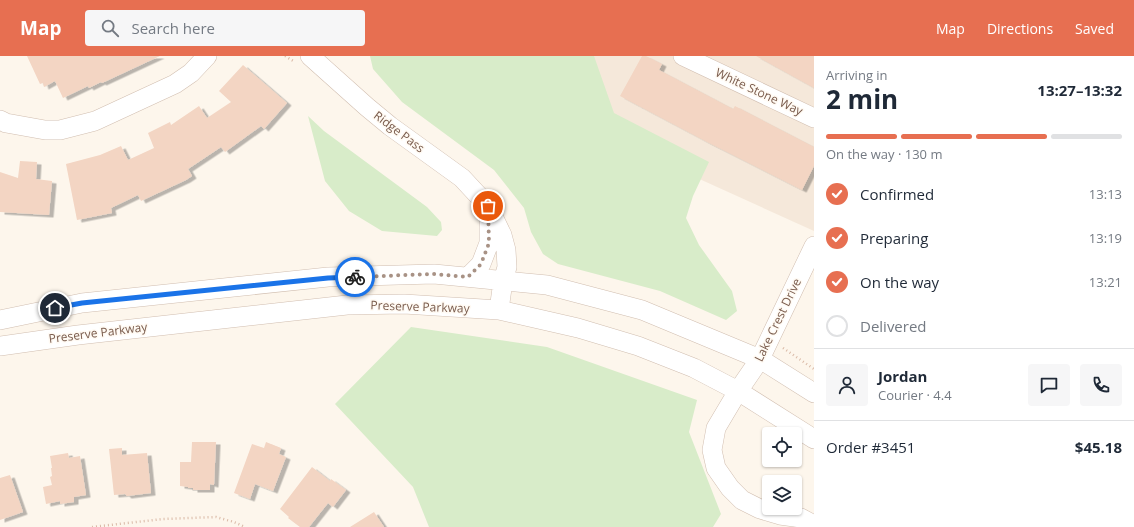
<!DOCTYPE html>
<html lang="en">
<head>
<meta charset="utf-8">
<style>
	:root { --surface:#fff; --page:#f6f6f7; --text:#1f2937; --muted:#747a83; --line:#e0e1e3; --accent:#e76f51 }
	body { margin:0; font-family:"Open Sans",sans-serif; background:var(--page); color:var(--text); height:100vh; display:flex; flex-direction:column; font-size:15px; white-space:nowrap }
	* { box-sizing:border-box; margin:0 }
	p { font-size:13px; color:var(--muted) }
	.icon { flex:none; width:22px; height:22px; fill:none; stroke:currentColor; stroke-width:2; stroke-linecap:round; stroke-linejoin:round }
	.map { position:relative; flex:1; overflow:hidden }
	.drawer { display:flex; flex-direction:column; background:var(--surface); width:320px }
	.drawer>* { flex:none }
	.buttons { position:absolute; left:762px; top:371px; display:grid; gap:8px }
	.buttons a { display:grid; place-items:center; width:40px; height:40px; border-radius:4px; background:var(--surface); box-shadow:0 1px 3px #0004; font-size:20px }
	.pin { position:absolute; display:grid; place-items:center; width:34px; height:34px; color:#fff; margin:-17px; border:2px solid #fff; border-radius:50%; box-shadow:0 1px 4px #0007 }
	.courier { position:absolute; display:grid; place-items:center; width:40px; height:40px; margin:-20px; border:3px solid #1a73e8; border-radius:50%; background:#fff; color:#222; box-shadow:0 1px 5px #0007 }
	.head em { font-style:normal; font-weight:700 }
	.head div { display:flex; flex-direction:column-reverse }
	.head { display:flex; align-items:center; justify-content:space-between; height:68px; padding:0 12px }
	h1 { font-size:26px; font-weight:700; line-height:30px }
	.bar { display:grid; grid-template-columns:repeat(4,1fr); gap:6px 4px; align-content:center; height:48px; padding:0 12px }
	.bar i { height:5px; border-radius:3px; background:var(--line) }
	.bar .current { background:var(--accent) }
	.bar p { grid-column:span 4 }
	.line { display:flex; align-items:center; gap:10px; padding:0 12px; border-top:1px solid var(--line) }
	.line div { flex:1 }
	.round { display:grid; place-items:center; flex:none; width:42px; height:42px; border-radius:4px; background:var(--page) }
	ol { padding:0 12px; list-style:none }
	li { display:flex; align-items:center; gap:12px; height:44px }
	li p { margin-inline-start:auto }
	li .icon { padding:4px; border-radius:50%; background:var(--accent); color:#fff; stroke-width:4 }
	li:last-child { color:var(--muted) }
	li i { width:22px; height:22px; border:2px solid var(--line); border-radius:50% }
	header { display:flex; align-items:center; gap:24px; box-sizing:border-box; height:56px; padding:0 20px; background:var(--accent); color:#fff }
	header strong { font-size:19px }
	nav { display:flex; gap:22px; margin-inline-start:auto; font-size:14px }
	.search { width:280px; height:36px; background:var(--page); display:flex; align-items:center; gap:10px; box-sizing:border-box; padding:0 14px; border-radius:4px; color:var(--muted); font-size:15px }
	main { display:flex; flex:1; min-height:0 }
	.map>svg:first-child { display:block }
	.residential { fill:#f5e8da }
	.green { fill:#d8ecc9 }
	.building { fill:#f3d5c3; filter:url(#shadow) }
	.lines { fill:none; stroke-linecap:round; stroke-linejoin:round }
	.minor-casing { stroke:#d1beb0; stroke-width:20 }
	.path { stroke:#d9b8a5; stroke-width:2.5; stroke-dasharray:1 3; stroke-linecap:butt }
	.minor { stroke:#fff; stroke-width:19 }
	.done { stroke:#a89285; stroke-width:4; stroke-dasharray:0 7.2 }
	.route { stroke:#1a73e8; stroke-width:5 }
	.labels { text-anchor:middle; stroke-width:3; stroke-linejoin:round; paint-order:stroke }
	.street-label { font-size:12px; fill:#7a5c4d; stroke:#fffaf3 }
</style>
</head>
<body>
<header>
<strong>Map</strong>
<div class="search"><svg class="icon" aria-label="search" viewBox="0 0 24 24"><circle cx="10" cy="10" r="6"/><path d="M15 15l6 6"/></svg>Search here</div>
<nav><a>Map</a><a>Directions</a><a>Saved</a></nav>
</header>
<main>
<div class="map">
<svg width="814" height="471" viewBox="0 0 814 471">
	<defs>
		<filter id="shadow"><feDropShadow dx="4.5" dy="2.5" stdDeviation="0" flood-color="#0004"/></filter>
	</defs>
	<rect width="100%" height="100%" fill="#fdf6ec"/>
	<!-- residential -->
	<path class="residential" d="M 581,0 L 814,0 L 814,175 L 589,73 Z"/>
	<!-- green -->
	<path class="green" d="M 370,0 L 594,0 L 614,57 L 709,106 L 693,140 L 686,162 L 699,189 L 732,235 L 737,255 L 726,264 L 660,235 L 558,208 L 543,198 L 531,176 L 524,152 L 494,114 L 402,46 L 373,13 Z
		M 308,60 L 324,75 L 427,151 L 441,166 L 442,174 L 437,180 L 382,175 L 349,155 L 325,125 Z
		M 411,271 L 547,291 L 697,344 L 689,376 L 721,458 L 713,471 L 429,471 L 413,431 L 335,348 Z"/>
	<!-- building -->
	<path class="building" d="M 27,0 L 160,0 L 102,27 L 101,26 L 89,32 L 88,30 L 63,42 L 55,25 L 44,31 L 43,27 L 40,28 Z
		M 642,0 L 646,0 L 662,8 L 659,14 L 733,53 L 735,50 L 814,91 L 814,110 L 802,134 L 707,86 L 620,40 Z
		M 756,0 L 814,0 L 814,32 Z
		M 243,9 L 287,47 L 264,73 L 261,70 L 225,96 L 221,91 L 188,113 L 192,120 L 186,124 L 141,145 L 138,139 L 111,152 L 112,157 L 77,164 L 66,108 L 100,99 L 121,90 L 128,104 L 154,92 L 148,77 L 170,66 L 171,69 L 199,50 L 207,62 L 231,46 L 219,35 Z
		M 20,105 L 37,106 L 36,123 L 52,125 L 49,159 L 0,156 L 0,116 L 18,122 Z
		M 192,386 L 216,386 L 214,429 L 210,428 L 210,434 L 193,434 L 193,432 L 188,432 L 188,431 L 180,430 L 180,406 L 191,406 Z
		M 266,386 L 281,392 L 279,398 L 286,401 L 273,435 L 255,428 L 250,443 L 234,437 L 252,388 L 264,392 Z
		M 122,392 L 122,399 L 147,397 L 151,437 L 127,440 L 125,438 L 114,439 L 109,393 Z
		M 68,397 L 69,402 L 80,400 L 86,439 L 74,441 L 74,446 L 60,448 L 60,445 L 46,448 L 43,431 L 52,429 L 50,421 L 52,420 L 51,412 L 52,412 L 50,400 Z
		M 312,411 L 330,425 L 331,423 L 346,434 L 333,451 L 328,447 L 309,471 L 300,471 L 288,462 L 289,461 L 280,453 Z
		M 10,419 L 23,456 L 0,464 L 0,422 Z
		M 374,456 L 384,471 L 350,471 Z"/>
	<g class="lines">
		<!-- minor casing -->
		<g class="minor-casing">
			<path id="minor" d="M 310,0 L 367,51 L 390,70 L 462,122 L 488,150 L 502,179 L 506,194 L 507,211 L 503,225 L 499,254
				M 683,0 L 814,62
				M 0,64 L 6,67 L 45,74 L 60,74 L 95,65 L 175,28 L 191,17 L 207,0
				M 814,190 L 760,303 L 738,335 L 716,372 L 712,394 L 716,412 L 730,432 L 742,444 L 760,453 L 780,459 L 801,462 L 814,469
				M 468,221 L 481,208 L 489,187 L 489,156
				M 0,264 L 82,247 L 328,221 L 434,218 L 547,229 L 642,254 L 760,303 L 814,337
				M 0,290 L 78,279 L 347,249 L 404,248 L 499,254 L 578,272 L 638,290 L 694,312 L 738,335 L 814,383"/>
		</g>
		<!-- path -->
		<path class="path" d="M 285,0 L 295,6
			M 783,292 L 814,313
			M 92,471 L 163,463 L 216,461 L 234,466 L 245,471"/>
		<!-- minor -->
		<use href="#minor" class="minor"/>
	</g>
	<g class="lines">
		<!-- done -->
		<path class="done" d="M 355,221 L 434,218 L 468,221 L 481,208 L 489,187 L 488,150"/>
		<!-- route -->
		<path class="route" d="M 55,252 L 82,247 L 328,222 L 355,221"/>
	</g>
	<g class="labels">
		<!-- street labels -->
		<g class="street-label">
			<text transform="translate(759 36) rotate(25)" y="4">White Stone Way</text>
			<text transform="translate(399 76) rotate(37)" y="4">Ridge Pass</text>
			<text transform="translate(420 251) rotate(2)" y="4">Preserve Parkway</text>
			<text transform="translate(778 264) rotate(-64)" y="4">Lake Crest Drive</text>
			<text transform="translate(98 277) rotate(-7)" y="4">Preserve Parkway</text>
		</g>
	</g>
</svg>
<div class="buttons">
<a><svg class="icon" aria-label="locate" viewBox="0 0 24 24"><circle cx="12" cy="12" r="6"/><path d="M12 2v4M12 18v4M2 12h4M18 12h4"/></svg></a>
<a><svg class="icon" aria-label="layers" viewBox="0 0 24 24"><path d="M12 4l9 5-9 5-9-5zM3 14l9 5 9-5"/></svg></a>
</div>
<div class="pin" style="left:488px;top:150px;background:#ea580c"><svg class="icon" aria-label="bag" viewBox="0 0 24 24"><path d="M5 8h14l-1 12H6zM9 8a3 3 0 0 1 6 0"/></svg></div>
<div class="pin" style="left:55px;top:252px;background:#1f2937"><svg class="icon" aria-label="home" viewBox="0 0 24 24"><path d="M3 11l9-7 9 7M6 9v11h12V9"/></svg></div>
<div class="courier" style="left:355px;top:221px"><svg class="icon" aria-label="bike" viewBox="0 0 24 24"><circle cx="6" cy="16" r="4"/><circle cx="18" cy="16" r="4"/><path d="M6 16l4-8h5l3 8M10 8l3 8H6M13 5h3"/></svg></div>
</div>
<section class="drawer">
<div class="head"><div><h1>2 min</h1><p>Arriving in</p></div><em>13:27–13:32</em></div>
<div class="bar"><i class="current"></i><i class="current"></i><i class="current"></i><i></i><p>On the way · 130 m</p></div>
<ol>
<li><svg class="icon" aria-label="check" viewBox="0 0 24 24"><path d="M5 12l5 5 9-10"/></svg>Confirmed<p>13:13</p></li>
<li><svg class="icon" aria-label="check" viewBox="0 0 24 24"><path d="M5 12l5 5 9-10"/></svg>Preparing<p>13:19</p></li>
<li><svg class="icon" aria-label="check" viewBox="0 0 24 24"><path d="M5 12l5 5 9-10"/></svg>On the way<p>13:21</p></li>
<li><i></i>Delivered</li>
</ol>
<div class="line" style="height:72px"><a class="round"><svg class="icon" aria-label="person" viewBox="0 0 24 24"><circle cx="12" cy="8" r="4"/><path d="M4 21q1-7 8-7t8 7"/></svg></a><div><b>Jordan</b><p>Courier · 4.4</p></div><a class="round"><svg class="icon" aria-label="chat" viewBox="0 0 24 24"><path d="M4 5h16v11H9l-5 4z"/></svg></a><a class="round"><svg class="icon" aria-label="phone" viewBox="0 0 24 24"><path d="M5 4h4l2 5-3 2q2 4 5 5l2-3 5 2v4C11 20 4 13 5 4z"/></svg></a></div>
<div class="line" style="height:52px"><div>Order #3451</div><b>$45.18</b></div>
</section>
</main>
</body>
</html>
